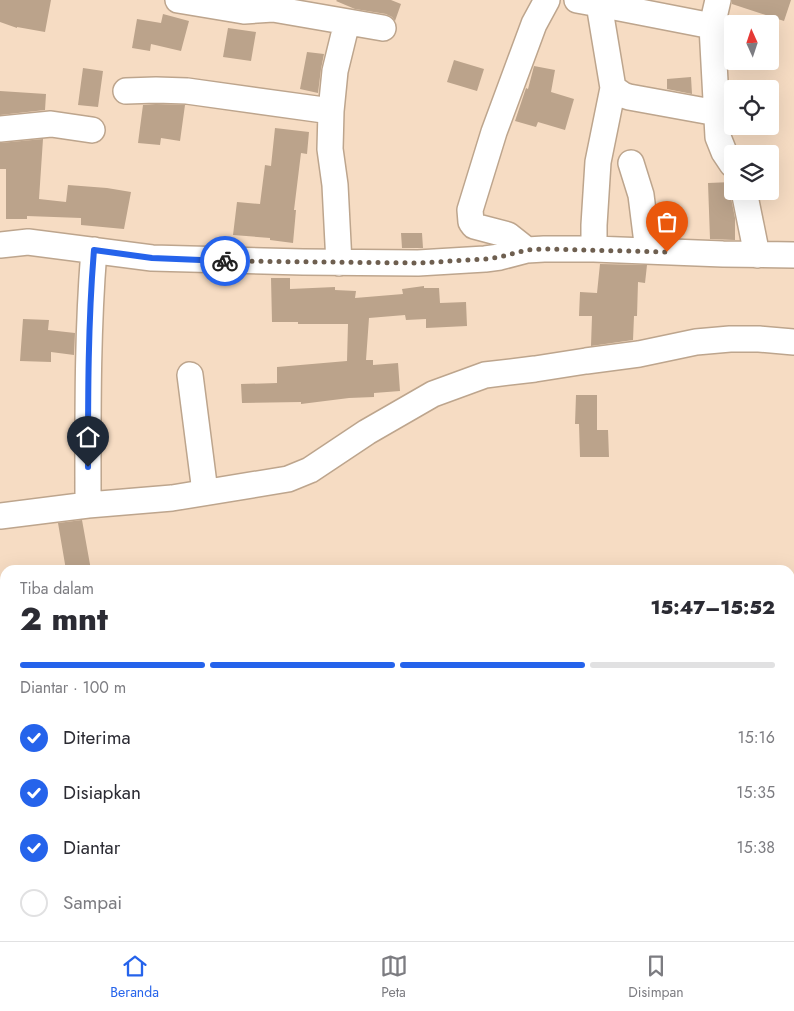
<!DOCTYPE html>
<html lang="id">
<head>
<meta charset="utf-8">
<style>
	:root { --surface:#fff; --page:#f2f2f3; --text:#2b2b33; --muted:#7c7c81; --line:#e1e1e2; --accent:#2563eb }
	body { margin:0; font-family:Jost,sans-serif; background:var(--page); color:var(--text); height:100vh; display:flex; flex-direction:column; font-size:19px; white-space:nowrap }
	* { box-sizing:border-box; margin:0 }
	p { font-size:16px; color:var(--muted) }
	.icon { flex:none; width:28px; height:28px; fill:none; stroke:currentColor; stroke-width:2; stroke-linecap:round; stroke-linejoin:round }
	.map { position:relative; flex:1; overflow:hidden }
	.sheet { position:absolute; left:0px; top:565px; width:795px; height:376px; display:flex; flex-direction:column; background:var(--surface); border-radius:15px 15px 0 0; box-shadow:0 5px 20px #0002 }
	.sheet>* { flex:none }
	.needle { width:32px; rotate:357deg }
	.buttons { position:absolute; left:724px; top:15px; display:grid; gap:10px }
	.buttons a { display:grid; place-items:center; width:55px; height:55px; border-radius:5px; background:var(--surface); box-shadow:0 5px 20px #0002; font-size:25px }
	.pin { position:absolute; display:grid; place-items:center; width:42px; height:42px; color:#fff; margin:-51px -21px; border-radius:50% 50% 50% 0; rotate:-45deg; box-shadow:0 0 5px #0007 }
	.pin .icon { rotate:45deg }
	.courier { position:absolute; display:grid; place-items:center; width:50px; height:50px; margin:-25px; border:4px solid #2563eb; border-radius:50%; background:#fff; color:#222; box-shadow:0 1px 6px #0007 }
	.overview em { font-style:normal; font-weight:800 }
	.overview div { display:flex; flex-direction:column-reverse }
	.overview { display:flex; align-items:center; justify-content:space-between; height:85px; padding:0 20px }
	h1 { font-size:32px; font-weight:800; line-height:38px }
	.bar { display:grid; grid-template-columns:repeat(4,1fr); gap:8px 5px; align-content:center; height:60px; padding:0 20px }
	.bar i { height:6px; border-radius:4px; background:var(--line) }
	.bar .selected { background:var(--accent) }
	.bar p { grid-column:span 4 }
	ol { padding:0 20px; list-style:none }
	li { display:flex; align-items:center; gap:15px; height:55px }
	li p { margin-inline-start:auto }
	li .icon { padding:5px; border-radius:50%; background:var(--accent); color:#fff; stroke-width:4 }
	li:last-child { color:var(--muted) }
	li i { width:28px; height:28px; border:2px solid var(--line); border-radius:50% }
	.tabs { display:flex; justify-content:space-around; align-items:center; height:70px; border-top:1px solid var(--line); background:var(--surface); font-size:14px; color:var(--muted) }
	.tabs a { display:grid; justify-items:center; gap:2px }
	.tabs .selected { color:var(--accent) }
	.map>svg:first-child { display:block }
	.building { fill:#bba38b }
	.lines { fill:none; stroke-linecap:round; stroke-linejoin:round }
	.minor-casing { stroke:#bda58d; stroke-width:28 }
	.tertiary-casing { stroke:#bda58d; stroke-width:30 }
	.minor { stroke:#fff; stroke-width:25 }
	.tertiary { stroke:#fff; stroke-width:28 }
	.done { stroke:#6e5f50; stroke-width:5; stroke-dasharray:0 9 }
	.route { stroke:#2563eb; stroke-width:6 }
</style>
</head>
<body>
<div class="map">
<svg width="794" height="941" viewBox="0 0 794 941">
	<rect width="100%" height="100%" fill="#f6dcc3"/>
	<!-- building -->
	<path class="building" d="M 0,0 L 51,0 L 45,32 L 17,27 L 17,28 L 0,22 Z
		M 337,0 L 391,0 L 401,4 L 395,21 L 392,17 L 386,14 L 355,9 L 336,1 Z
		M 732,0 L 791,0 L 784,21 L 732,4 Z
		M 163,14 L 189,21 L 181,51 L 151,44 L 150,51 L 132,48 L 137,19 L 161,23 Z
		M 228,28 L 256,32 L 251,61 L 223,57 Z
		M 307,52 L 324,54 L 321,69 L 318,93 L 300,89 Z
		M 454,60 L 484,69 L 477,91 L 447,82 Z
		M 534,66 L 555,70 L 551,92 L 574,99 L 565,130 L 538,122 L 536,127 L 515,121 L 526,88 L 528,89 Z
		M 83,68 L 103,71 L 98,107 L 78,105 Z
		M 691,77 L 692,94 L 667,89 L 667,79 Z
		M 0,91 L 46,94 L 45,110 L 0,115 Z
		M 156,104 L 185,105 L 180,141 L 161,138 L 160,145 L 138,143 L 143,105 Z
		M 275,128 L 309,132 L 307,154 L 301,153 L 294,210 L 296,210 L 293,243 L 270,240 L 270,238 L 233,235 L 237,202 L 260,204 L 265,165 L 271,166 Z
		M 43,139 L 39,199 L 66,202 L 68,185 L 107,188 L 131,192 L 124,229 L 81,225 L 81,218 L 27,216 L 27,219 L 6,219 L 6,169 L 0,169 L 0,143 Z
		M 732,182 L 730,187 L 730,193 L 735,218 L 735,240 L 710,239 L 708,183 Z
		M 401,233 L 422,233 L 423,248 L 402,248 Z
		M 600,264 L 647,265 L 645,283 L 638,282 L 637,316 L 634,316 L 633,340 L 591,346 L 592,316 L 579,316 L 580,292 L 597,293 Z
		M 271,278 L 290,278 L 290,289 L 335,287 L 335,290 L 356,291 L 355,298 L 403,294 L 402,289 L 424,286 L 424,288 L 439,288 L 440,303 L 466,302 L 467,326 L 426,328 L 426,319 L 406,320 L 405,315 L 369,318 L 366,360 L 373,360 L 373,365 L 398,363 L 400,391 L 374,393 L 374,397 L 349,398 L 301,404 L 301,402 L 242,403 L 241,384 L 277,383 L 277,367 L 347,361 L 348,324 L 298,324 L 298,322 L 272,322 Z
		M 23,319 L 49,320 L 48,330 L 75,333 L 74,355 L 51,352 L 51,362 L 20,361 Z
		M 576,395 L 597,395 L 597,430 L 608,430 L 609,457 L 580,457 L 579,424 L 575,424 Z
		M 82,520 L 91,570 L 66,570 L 58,523 Z"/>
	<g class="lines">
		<!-- minor casing -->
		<g class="minor-casing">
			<path id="minor" d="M 178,0 L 244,11 L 273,9 L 383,28
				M 577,0 L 599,4 L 613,88 L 623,95 L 629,97 L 717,113
				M 718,0 L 712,26 L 718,137 L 724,152 L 732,164
				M 599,4 L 712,26
				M 126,91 L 156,90 L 187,91 L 331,111
				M 0,129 L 51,124 L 92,130
				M 631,163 L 641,195 L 648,251
				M 744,191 L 757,255
				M 0,245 L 28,242 L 152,258 L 303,262 L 418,263 L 485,259 L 500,257 L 527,250 L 544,249 L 594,249 L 723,254 L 794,255
				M 594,249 L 594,225 L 598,162 L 613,88
				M 527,250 L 508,235 L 474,226 L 471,222 L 470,210 L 494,132 L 534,24 L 547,0
				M 339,263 L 335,185 L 330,149 L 331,111 L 335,71 L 347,22
				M 190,375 L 205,492
				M 88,505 C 88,420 87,335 94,250
				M 0,516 L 88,505 L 172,498 L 288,479 L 310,470 L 367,432 L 433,394 L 485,375 L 535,369 L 586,361 L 639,354 L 696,342 L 730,339 L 759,339 L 794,342
				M 435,941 L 435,936"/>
		</g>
		<!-- tertiary casing -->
		<g class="tertiary-casing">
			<path id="tertiary" d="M 0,599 L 5,623
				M 72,936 L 73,941"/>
		</g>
		<!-- minor -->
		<use href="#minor" class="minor"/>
		<!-- tertiary -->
		<use href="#tertiary" class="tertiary"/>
	</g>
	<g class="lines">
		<!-- done -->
		<path class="done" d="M 225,261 L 418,263 L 485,259 L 500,257 L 527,250 L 544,249 L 667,252"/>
		<!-- route -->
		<path class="route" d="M 88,467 C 88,395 88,322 94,250 L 152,258 L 225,261"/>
	</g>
</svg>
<div class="buttons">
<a><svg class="needle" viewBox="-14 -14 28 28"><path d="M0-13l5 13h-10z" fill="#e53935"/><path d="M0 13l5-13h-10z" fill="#7c7c81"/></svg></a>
<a><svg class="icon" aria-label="locate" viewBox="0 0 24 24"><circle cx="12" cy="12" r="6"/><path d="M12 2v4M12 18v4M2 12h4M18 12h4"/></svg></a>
<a><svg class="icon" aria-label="layers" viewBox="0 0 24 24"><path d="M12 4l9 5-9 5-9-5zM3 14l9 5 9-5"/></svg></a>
</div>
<div class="pin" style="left:667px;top:252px;background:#ea580c"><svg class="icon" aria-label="bag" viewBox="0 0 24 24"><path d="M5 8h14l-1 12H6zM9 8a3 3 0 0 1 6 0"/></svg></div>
<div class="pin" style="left:88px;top:467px;background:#1f2937"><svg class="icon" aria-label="home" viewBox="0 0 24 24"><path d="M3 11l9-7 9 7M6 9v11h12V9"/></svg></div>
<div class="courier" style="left:225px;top:261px"><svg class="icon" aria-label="bike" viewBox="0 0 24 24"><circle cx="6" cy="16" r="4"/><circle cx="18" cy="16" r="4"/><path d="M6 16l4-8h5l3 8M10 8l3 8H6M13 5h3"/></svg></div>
<section class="sheet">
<div class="overview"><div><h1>2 mnt</h1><p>Tiba dalam</p></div><em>15:47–15:52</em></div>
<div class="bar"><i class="selected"></i><i class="selected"></i><i class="selected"></i><i></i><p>Diantar · 100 m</p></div>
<ol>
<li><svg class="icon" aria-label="check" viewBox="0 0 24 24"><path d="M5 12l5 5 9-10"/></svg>Diterima<p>15:16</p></li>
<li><svg class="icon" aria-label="check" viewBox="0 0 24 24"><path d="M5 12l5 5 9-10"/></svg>Disiapkan<p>15:35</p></li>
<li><svg class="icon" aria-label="check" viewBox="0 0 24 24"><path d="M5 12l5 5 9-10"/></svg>Diantar<p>15:38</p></li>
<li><i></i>Sampai</li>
</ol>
</section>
</div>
<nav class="tabs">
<a class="selected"><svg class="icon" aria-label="home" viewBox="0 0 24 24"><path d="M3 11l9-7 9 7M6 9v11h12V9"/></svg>Beranda</a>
<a><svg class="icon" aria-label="map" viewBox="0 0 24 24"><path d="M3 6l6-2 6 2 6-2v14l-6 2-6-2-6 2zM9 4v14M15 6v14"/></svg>Peta</a>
<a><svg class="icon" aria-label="saved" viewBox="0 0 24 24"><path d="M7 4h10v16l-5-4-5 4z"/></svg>Disimpan</a>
</nav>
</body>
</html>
